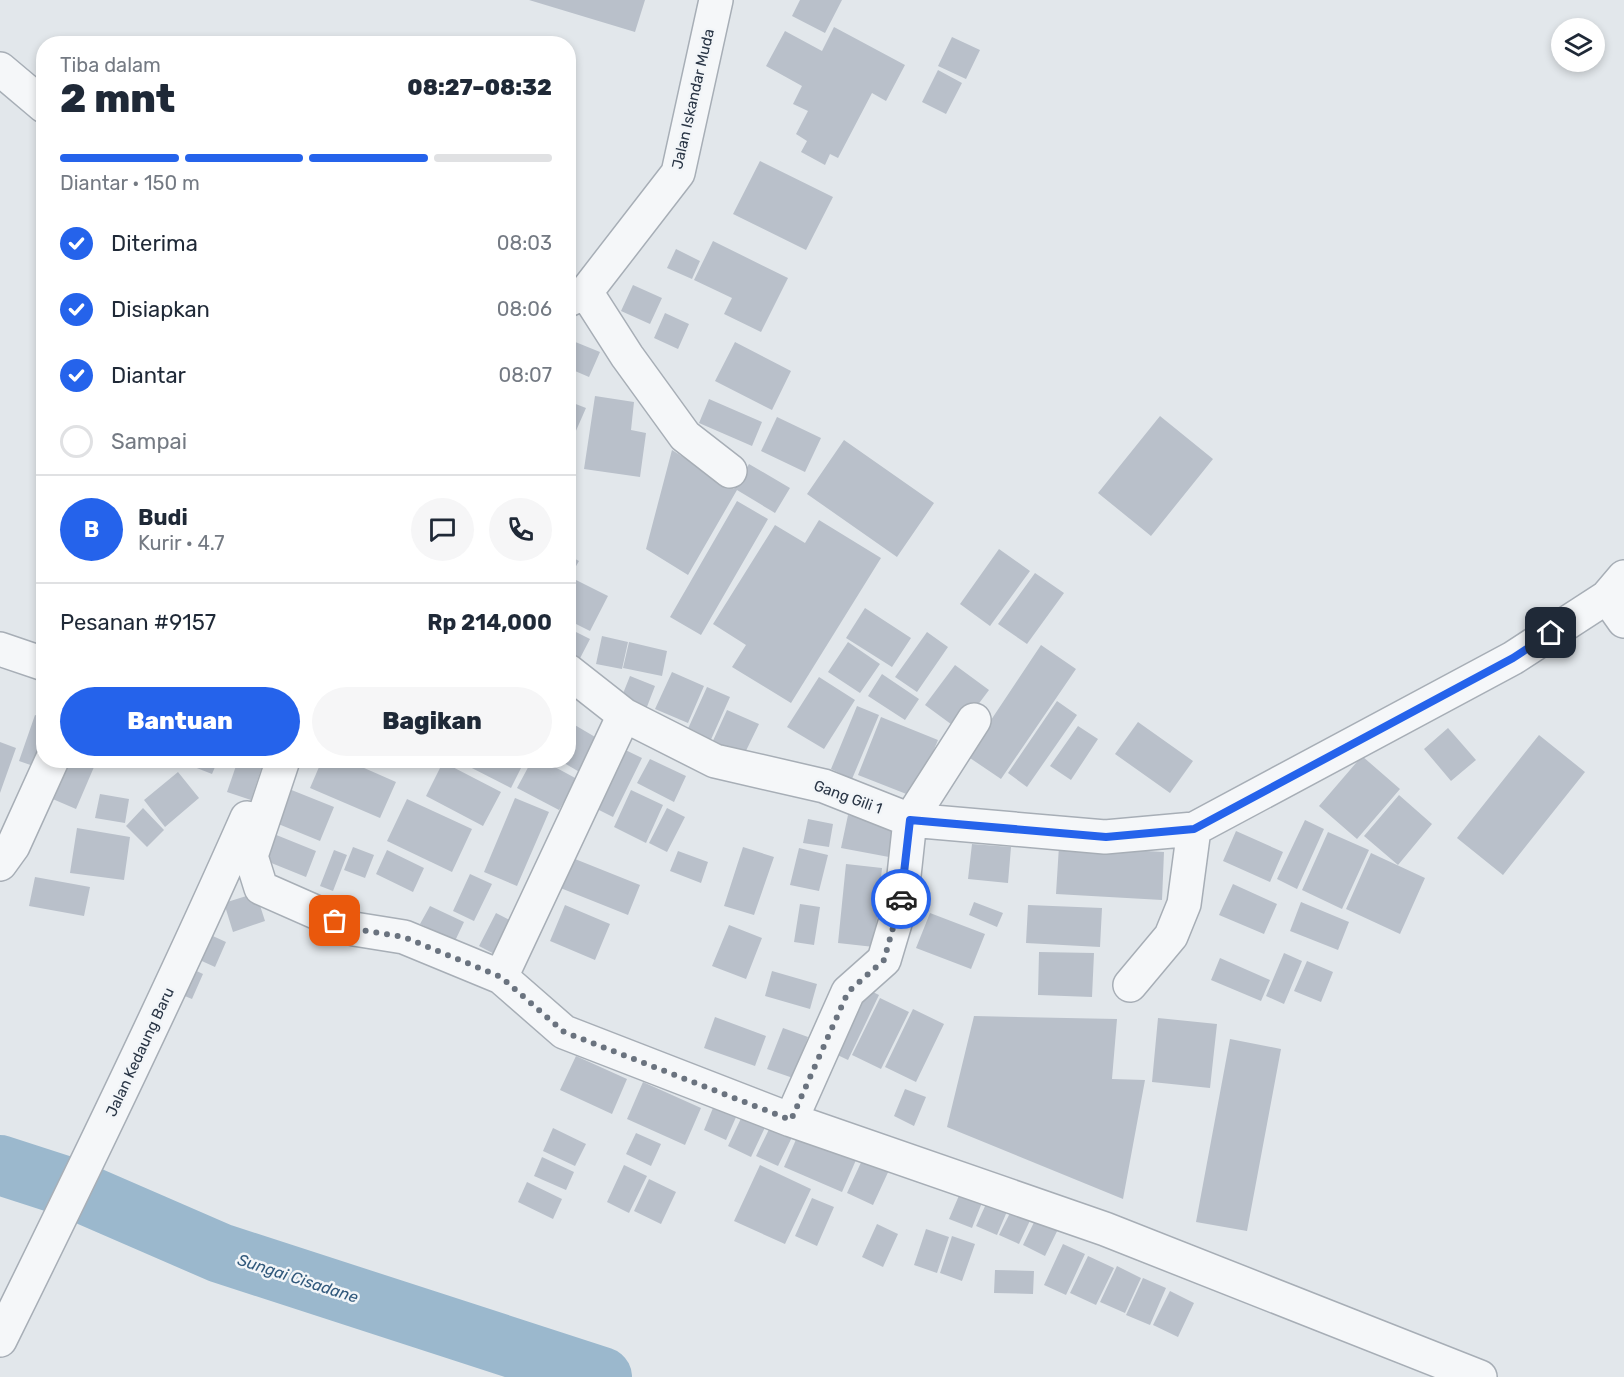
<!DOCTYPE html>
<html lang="id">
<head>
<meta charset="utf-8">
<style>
	:root { --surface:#fff; --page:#f6f6f7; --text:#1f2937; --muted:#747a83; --line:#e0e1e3; --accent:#2563eb }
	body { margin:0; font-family:Rubik,sans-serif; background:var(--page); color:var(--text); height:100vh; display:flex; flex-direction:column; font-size:22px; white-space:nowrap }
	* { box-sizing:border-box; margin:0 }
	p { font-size:20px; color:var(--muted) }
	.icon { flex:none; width:33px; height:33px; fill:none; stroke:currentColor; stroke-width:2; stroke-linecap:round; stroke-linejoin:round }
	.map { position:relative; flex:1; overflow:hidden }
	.drawer { position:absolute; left:36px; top:36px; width:540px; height:732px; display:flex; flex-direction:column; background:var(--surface); border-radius:24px; box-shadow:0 3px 9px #0003 }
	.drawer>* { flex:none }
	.controls { position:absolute; left:1551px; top:18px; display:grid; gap:12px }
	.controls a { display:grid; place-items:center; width:54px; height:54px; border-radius:50%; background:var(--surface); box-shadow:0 3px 9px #0003; font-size:30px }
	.pin { position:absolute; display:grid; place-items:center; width:51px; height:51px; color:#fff; margin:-26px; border-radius:12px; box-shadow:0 3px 9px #0006 }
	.courier { position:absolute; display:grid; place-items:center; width:60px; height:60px; margin:-30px; border:4px solid #2563eb; border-radius:50%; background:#fff; color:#222; box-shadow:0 2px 8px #0007 }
	.headline em { font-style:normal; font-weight:800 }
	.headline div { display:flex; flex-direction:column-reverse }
	.headline { display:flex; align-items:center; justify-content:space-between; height:102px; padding:0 24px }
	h1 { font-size:39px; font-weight:800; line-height:45px }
	.bar { display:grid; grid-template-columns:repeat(4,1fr); gap:9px 6px; align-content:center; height:72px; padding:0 24px }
	.bar i { height:8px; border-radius:4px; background:var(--line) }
	.bar .active { background:var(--accent) }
	.bar p { grid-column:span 4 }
	.line { display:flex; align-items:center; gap:15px; padding:0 24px; border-top:2px solid var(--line) }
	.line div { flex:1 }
	.round { display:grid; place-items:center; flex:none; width:63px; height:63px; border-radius:32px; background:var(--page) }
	ol { padding:0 24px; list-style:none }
	li { display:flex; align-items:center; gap:18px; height:66px }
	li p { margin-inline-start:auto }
	li .icon { padding:6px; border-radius:50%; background:var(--accent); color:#fff; stroke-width:4 }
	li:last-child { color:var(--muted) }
	li i { width:33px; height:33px; border:3px solid var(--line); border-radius:50% }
	.cta { display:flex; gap:12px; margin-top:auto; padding:12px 24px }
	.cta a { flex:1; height:69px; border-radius:36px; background:var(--accent); color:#fff; font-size:24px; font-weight:800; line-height:69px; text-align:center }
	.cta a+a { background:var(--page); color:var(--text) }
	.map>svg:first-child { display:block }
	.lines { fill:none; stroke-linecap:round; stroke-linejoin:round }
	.river { stroke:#9bb8cd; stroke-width:60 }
	.building { fill:#b9c0ca }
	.minor-casing { stroke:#a7aeb6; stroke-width:36 }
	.minor { stroke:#f5f7f9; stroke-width:33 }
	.done { stroke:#6a737f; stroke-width:6; stroke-dasharray:0 10.8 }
	.route { stroke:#2563eb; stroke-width:8 }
	.labels { text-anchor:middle; stroke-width:5; stroke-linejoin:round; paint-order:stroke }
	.street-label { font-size:15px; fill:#293545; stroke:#f2f5f8 }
	.water-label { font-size:16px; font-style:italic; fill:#30587b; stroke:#f2f5f8 }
</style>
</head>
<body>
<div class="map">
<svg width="1624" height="1377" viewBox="0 0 1624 1377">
	<rect width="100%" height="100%" fill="#e2e7eb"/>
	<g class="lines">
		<!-- river -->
		<path class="river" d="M 0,1165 L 68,1187 L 220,1253 L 602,1377"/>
	</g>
	<!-- building -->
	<path class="building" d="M 529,0 L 645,0 L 635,32 Z
		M 800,0 L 842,0 L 825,33 L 792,16 Z
		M 834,27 L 905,65 L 886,101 L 872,93 L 838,158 L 830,154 L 825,165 L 801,152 L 807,141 L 796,134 L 808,111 L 793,104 L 802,86 L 766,66 L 785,31 L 822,51 Z
		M 952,37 L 980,50 L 966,79 L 938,66 Z
		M 938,70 L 962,83 L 946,114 L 922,102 Z
		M 760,161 L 833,197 L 806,250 L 733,214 Z
		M 713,241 L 788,278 L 761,332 L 724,314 L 732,298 L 694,280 Z
		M 676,249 L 700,261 L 692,279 L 667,268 Z
		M 633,285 L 662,298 L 650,324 L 621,311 Z
		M 665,313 L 689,324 L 678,349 L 654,338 Z
		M 568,339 L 600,352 L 589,377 L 568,368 Z
		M 735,342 L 791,371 L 772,410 L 715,381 Z
		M 595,396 L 634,402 L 631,430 L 646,433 L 640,477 L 584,469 Z
		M 709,399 L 762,422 L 752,446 L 699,423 Z
		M 568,401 L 586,408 L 568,449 Z
		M 1160,416 L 1213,459 L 1151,536 L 1098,493 Z
		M 777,417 L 821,438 L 805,472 L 761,451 Z
		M 844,440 L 934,503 L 897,557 L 807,494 Z
		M 672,450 L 734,489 L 749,464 L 790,488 L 775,513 L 737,490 L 688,575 L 646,549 Z
		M 737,501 L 768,519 L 701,635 L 670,617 Z
		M 819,520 L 881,558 L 791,703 L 732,667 L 746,645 L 713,624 L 775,525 L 805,543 Z
		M 999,549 L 1030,571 L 990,626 L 960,604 Z
		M 568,555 L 579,561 L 568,580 Z
		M 1035,573 L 1064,593 L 1027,644 L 998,624 Z
		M 576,580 L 608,596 L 590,631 L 568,620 L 568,594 Z
		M 865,608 L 911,638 L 892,667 L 846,638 Z
		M 568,628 L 590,639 L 576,666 L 568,661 Z
		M 927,632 L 948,647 L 917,692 L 895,677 Z
		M 602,636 L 628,642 L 622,669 L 596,664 Z
		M 629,642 L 667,651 L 662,676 L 623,668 Z
		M 848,642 L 880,664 L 860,693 L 828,672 Z
		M 1041,645 L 1076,669 L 1001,779 L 967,756 Z
		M 955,665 L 989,690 L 959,730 L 925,705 Z
		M 672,672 L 704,686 L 688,723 L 655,709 Z
		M 882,674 L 919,699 L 905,720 L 868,696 Z
		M 630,676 L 655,686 L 645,712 L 620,701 Z
		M 819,677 L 855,700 L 824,749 L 787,727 Z
		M 707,687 L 730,697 L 709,744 L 686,733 Z
		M 1057,701 L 1077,715 L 1027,787 L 1008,773 Z
		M 857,706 L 879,715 L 852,779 L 831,769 Z
		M 727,710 L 759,724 L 742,759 L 711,745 Z
		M 35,715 L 44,718 L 42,769 L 19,761 Z
		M 881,717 L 938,740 L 914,797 L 858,775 Z
		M 568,721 L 607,744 L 588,777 L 559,760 L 568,760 Z
		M 1138,722 L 1193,761 L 1170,793 L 1115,754 Z
		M 1078,726 L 1098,739 L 1071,780 L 1050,766 Z
		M 1448,728 L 1476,760 L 1451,781 L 1424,749 Z
		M 1539,735 L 1585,772 L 1503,875 L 1457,838 Z
		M 0,742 L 16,748 L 0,793 Z
		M 613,744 L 642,758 L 613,817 L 585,803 Z
		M 1362,756 L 1400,789 L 1357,839 L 1319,806 Z
		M 650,759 L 686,776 L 674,802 L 637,783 Z
		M 56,760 L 97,760 L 76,809 L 41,794 Z
		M 185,760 L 218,760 L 212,774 L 184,763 Z
		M 238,760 L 264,760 L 251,800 L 227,792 Z
		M 322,760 L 346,760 L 396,782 L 380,818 L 310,788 Z
		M 465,760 L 521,760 L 524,762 L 511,788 L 464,764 Z
		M 532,760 L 542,760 L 577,779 L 559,810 L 517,788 Z
		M 443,762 L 501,792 L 483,826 L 426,796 Z
		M 178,772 L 199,798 L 165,827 L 144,800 Z
		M 284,787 L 334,807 L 320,841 L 271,821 Z
		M 631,790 L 663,805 L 646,843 L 614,827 Z
		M 100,794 L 129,799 L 125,823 L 95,818 Z
		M 1399,795 L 1432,824 L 1398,865 L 1364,836 Z
		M 515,798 L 549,812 L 517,886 L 484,872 Z
		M 407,799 L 472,829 L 452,872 L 387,841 Z
		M 143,808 L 164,830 L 147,847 L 126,826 Z
		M 667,808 L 685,817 L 667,852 L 649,843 Z
		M 848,815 L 895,824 L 889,857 L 841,848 Z
		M 808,819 L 833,824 L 829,847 L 803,843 Z
		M 1305,820 L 1324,829 L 1297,889 L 1277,879 Z
		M 77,828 L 130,837 L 124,880 L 70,873 Z
		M 264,830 L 316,851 L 306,877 L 254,856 Z
		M 1236,831 L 1283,852 L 1270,882 L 1223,861 Z
		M 1328,832 L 1369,850 L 1342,909 L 1302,890 Z
		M 972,844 L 1011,847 L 1008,883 L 968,879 Z
		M 1059,846 L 1164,852 L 1162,900 L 1056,894 Z
		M 353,847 L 374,855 L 365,878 L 344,870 Z
		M 743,847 L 774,857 L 754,915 L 724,906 Z
		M 799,848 L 828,855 L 819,891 L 790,885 Z
		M 334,850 L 347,855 L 333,891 L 320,886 Z
		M 387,850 L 424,868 L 413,892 L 376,874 Z
		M 678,851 L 708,862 L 701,883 L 670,871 Z
		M 1371,853 L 1425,878 L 1400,934 L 1346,909 Z
		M 570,857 L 640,885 L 628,915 L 558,887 Z
		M 846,864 L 882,868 L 874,947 L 838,943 Z
		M 470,874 L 492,884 L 474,921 L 453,911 Z
		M 35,877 L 90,887 L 84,916 L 29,906 Z
		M 1233,884 L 1277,904 L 1264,934 L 1219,915 Z
		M 256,893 L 265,921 L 233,932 L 224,903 Z
		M 974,902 L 1003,913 L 997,927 L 969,915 Z
		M 1301,902 L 1349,922 L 1338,950 L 1290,931 Z
		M 800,904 L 820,907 L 814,945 L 794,942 Z
		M 565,905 L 610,924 L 595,960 L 550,941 Z
		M 1028,905 L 1102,908 L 1100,947 L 1026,943 Z
		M 430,906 L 464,922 L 455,941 L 420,924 Z
		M 496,913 L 521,926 L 504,959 L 479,946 Z
		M 930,913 L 985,934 L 971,969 L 916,948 Z
		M 729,925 L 762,938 L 746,979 L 712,966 Z
		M 204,932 L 226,942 L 215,967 L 193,957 Z
		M 1039,952 L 1094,953 L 1092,997 L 1038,995 Z
		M 1284,953 L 1302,961 L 1284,1004 L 1266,996 Z
		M 1220,958 L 1270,980 L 1261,1001 L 1211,980 Z
		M 1307,961 L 1333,972 L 1321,1002 L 1294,991 Z
		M 186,966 L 203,974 L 192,999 L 175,992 Z
		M 772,971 L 817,984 L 810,1009 L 765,996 Z
		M 859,985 L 879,995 L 848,1060 L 827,1050 Z
		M 880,998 L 909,1012 L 881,1069 L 852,1055 Z
		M 913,1009 L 944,1024 L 916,1082 L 885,1067 Z
		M 974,1016 L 1117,1019 L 1112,1079 L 1145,1080 L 1123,1199 L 947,1127 Z
		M 715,1017 L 766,1036 L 755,1066 L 704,1048 Z
		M 1158,1018 L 1217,1024 L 1210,1088 L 1152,1082 Z
		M 783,1028 L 808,1037 L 793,1078 L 767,1069 Z
		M 1230,1039 L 1281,1049 L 1247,1231 L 1196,1222 Z
		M 576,1056 L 627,1079 L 612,1114 L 560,1090 Z
		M 643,1082 L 701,1108 L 685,1145 L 627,1119 Z
		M 905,1089 L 926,1097 L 914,1126 L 894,1116 Z
		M 717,1098 L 740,1108 L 726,1140 L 704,1130 Z
		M 745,1110 L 768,1121 L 751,1157 L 728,1146 Z
		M 773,1121 L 795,1131 L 778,1166 L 756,1156 Z
		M 553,1128 L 586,1144 L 575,1166 L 543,1151 Z
		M 636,1133 L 661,1144 L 651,1166 L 626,1154 Z
		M 798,1135 L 856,1160 L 842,1192 L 784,1167 Z
		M 864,1156 L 890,1168 L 873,1205 L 847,1193 Z
		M 542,1157 L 574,1172 L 566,1190 L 534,1176 Z
		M 624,1165 L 647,1176 L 629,1213 L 607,1202 Z
		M 760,1165 L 811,1189 L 785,1244 L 734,1221 Z
		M 649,1179 L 676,1192 L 661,1224 L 634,1211 Z
		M 527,1182 L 562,1199 L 553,1219 L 518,1202 Z
		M 963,1186 L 985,1195 L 972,1228 L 949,1219 Z
		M 991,1193 L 1011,1202 L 997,1235 L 976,1226 Z
		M 812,1198 L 834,1207 L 817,1246 L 795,1236 Z
		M 1015,1203 L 1034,1212 L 1019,1244 L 999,1235 Z
		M 1039,1212 L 1061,1223 L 1045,1256 L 1023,1245 Z
		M 877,1224 L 898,1234 L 883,1267 L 862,1257 Z
		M 926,1229 L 949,1237 L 937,1273 L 914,1265 Z
		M 952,1236 L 975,1244 L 962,1281 L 940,1273 Z
		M 1063,1244 L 1085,1254 L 1066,1295 L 1044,1285 Z
		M 1088,1256 L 1114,1268 L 1096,1305 L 1070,1293 Z
		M 1117,1266 L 1141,1278 L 1125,1313 L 1100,1302 Z
		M 995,1270 L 1034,1271 L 1033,1294 L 994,1293 Z
		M 1143,1278 L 1166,1288 L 1150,1325 L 1126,1315 Z
		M 1170,1291 L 1194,1303 L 1178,1337 L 1153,1325 Z"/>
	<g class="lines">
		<!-- minor casing -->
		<g class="minor-casing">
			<path id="minor" d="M 0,69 L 44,106
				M 586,292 L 627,356 L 685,436 L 730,471
				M 568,300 L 586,292 L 678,173 L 716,0
				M 1607,597 L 1624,621
				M 0,649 L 44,664
				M 568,671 L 624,715 L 715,761 L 824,786 L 910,820 L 1105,837 L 1194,829 L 1513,658 L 1607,597 L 1624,577
				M 283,760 L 251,856 L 261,888 L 354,929 L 404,937 L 501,977 L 564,1032 L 791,1120 L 1105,1229 L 1480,1377
				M 0,864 L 13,846 L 52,760
				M 501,977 L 624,715
				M 1130,985 L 1171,936 L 1184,904 L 1194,829
				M 791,1120 L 848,992 L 884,960 L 901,903 L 910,820 L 974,720
				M 0,1340 C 85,1168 169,995 247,818"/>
		</g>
		<!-- minor -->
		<use href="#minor" class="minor"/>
	</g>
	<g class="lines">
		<!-- done -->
		<path class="done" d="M 335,921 L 354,929 L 404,937 L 501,977 L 564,1032 L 791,1120 L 848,992 L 884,960 L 901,899"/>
		<!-- route -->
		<path class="route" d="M 901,899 L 910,820 L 1106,837 L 1194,829 L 1513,658 L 1551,633"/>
	</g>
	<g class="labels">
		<!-- street labels -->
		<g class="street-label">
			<text transform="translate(693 99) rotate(-77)" y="5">Jalan Iskandar Muda</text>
			<text transform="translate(848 797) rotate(20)" y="5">Gang Gili 1</text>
			<text transform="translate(140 1052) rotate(-65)" y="5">Jalan Kedaung Baru</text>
		</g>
		<!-- water labels -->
		<g class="water-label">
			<text transform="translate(298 1278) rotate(18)" y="6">Sungai Cisadane</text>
		</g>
	</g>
</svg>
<div class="controls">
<a><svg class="icon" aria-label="layers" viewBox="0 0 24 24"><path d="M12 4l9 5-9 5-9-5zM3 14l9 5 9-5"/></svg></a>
</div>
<div class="pin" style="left:335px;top:921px;background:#ea580c"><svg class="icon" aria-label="bag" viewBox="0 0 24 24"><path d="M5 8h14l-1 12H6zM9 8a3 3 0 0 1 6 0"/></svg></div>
<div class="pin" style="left:1551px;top:633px;background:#1f2937"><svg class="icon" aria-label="home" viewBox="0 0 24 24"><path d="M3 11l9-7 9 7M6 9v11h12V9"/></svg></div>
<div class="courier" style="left:901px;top:899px"><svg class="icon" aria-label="car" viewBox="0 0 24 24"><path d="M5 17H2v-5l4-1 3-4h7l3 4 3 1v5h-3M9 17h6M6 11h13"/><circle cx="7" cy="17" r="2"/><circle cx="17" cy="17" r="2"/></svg></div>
<section class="drawer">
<div class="headline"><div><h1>2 mnt</h1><p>Tiba dalam</p></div><em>08:27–08:32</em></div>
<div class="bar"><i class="active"></i><i class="active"></i><i class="active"></i><i></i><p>Diantar · 150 m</p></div>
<ol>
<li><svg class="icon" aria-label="check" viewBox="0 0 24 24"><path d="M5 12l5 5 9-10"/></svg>Diterima<p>08:03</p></li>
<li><svg class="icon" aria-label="check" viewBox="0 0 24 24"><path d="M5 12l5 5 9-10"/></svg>Disiapkan<p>08:06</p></li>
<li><svg class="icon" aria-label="check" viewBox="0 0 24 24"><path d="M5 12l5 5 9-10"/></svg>Diantar<p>08:07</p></li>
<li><i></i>Sampai</li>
</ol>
<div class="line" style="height:108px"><b class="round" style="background:var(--accent);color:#fff">B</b><div><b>Budi</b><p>Kurir · 4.7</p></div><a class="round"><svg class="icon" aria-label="chat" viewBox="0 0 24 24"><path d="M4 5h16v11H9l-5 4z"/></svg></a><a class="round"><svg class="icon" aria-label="phone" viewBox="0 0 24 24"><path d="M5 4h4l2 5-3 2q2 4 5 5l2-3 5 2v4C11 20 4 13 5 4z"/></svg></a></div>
<div class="line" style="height:78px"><div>Pesanan #9157</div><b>Rp 214,000</b></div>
<div class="cta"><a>Bantuan</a><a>Bagikan</a></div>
</section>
</div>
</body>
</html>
